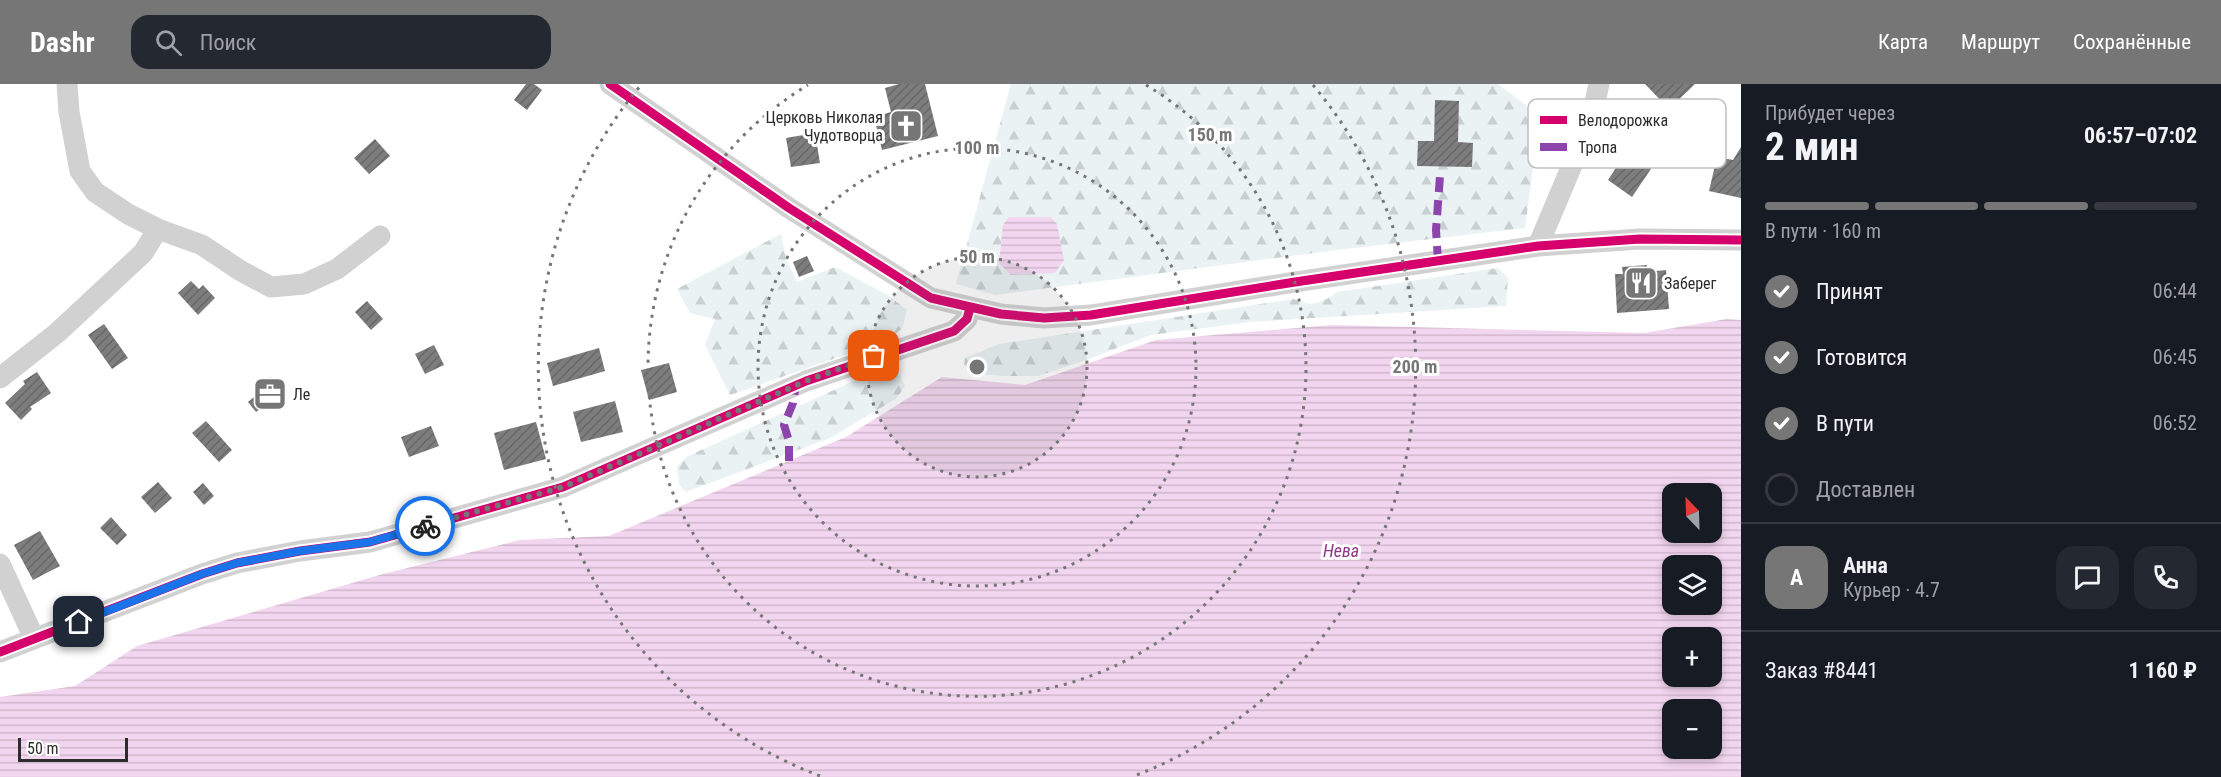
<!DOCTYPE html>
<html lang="ru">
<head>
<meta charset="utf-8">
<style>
	:root { --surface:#171b24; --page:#242831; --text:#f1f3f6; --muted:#9ea1a6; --line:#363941; --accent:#767676 }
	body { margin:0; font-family:"Roboto Condensed",sans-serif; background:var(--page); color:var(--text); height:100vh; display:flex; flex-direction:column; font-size:22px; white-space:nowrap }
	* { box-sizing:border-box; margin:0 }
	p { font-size:20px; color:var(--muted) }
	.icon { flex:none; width:33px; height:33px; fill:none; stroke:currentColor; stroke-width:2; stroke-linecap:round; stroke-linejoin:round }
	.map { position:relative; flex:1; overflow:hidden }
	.drawer { display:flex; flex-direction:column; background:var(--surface); width:480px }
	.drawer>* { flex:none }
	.needle { width:39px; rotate:337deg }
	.fabs { position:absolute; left:1662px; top:399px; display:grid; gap:12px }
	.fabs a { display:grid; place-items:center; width:60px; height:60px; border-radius:12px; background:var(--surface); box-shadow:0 3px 9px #0003; font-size:30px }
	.scale { position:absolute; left:18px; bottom:15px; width:110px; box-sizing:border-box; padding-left:6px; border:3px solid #2c2c2c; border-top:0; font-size:16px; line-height:21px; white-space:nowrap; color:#2c2c2c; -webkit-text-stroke:4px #fff; paint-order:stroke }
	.pin { position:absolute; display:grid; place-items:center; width:51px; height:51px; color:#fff; margin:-26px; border-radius:12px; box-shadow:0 3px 9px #0006 }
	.courier { position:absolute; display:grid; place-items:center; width:60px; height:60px; margin:-30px; border:4px solid #1a73e8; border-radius:50%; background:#fff; color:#222; box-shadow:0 2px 8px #0007 }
	.overview em { font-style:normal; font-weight:700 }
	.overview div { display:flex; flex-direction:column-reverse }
	.overview { display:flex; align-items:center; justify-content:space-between; height:102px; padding:0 24px }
	h1 { font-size:39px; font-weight:700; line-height:45px }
	.bar { display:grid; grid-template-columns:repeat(4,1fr); gap:9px 6px; align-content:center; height:72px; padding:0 24px }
	.bar i { height:8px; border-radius:4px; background:var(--line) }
	.bar .selected { background:var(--accent) }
	.bar p { grid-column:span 4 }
	.line { display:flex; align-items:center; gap:15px; padding:0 24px; border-top:2px solid var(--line) }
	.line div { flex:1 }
	.round { display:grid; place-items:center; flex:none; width:63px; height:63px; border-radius:18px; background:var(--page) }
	ol { padding:0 24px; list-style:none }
	li { display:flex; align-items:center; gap:18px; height:66px }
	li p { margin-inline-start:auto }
	li .icon { padding:6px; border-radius:50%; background:var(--accent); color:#fff; stroke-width:4 }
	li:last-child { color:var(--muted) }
	li i { width:33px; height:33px; border:3px solid var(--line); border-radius:50% }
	header { display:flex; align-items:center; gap:36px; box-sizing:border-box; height:84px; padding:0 30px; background:var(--accent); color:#fff }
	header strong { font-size:28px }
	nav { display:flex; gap:33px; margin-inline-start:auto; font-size:21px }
	.search { width:420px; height:54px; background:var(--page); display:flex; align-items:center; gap:15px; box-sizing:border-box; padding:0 21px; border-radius:18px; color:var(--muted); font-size:22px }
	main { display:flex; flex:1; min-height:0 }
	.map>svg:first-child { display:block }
	.forest { fill:url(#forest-firs) }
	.water { fill:url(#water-rules); fill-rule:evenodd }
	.building { fill:url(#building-hatch) }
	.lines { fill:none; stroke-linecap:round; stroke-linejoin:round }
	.minor { stroke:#d1d1d1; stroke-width:21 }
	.quiet { stroke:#8e44ad; stroke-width:8; stroke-dasharray:15 8; stroke-linecap:butt }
	.cycleway-casing { stroke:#fff; stroke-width:13 }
	.cycleway { stroke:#d6006c; stroke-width:9 }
	.done { stroke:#767676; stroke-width:6; stroke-dasharray:0 10.8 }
	.route { stroke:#1a73e8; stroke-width:8 }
	.ring { fill:none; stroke:#767676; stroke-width:3; stroke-dasharray:3 6 }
	.labels { text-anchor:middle; stroke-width:6; stroke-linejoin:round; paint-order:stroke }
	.poi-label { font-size:16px; fill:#2c2c2c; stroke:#fff; text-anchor:start }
	.water-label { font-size:18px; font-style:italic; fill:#913787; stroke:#fff }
	.key { fill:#fff; stroke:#c0c0c0; stroke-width:1.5 }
	.key-label { font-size:16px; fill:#2c2c2c }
	.centre { fill:#767676; stroke:#fff; stroke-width:3 }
	.ring-label { font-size:18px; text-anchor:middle; font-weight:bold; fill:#767676; stroke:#fff; stroke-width:6; stroke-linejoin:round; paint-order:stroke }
</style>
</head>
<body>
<header>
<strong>Dashr</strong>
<div class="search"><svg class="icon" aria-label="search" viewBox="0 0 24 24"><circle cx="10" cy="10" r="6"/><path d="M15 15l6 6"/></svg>Поиск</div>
<nav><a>Карта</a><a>Маршрут</a><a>Сохранённые</a></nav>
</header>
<main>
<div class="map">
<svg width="1741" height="693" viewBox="0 0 1741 693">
	<defs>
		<pattern id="forest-firs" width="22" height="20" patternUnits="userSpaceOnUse" patternTransform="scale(1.5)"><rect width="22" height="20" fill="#eaf2f4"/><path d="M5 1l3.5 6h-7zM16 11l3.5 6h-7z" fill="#c9d0d1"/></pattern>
		<pattern id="water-rules" width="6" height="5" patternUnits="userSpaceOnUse" patternTransform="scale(1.5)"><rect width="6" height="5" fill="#f2d5ee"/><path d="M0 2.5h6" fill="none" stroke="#d0b7cc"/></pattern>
		<pattern id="building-hatch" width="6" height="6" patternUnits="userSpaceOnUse" patternTransform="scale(1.5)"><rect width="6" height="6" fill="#7d7d7d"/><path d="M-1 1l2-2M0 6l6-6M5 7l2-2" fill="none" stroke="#676767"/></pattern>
	</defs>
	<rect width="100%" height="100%" fill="#fff"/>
	<!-- forest -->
	<path class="forest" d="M 1011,0 L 1498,0 L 1540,32 L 1525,144 L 1337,166 L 995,211 L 956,200 Z
		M 781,150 L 786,175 L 797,198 L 835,183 L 889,212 L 907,226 L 902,245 L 885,257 L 730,311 L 705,261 L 715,235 L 690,229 L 677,205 Z
		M 1498,184 L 1508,194 L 1506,222 L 1250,238 L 1151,251 L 1089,275 L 1038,292 L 1004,292 L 971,289 L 964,281 L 965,274 L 999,260 L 1294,215 C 1310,224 1323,219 1337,208 Z
		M 890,284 L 899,290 L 905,302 L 897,314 L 830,354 L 686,408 L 679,401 L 677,382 L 688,372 L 874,288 Z"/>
	<!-- water -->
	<path class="water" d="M 1009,133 L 1051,133 L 1057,140 L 1064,176 L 1055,189 L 1011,191 L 999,179 L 1003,141 Z
		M 1727,235 L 1741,236 L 1741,693 L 0,693 L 0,613 L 75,602 L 137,562 L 383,490 L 520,456 L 609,452 L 846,353 L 942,293 L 1025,301 L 1156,256 L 1332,241 L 1644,249 ZM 1672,410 L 1712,410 L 1712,448 L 1672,448 ZM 1672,482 L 1712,482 L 1712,520 L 1672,520 ZM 1672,554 L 1712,554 L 1712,592 L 1672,592 ZM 1672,626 L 1712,626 L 1712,664 L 1672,664 Z"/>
	<!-- building -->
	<path class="building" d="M 526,0 L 534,0 L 542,6 L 527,26 L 514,16 Z
		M 899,0 L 925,0 L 938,52 L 882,66 L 874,33 L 891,28 L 885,4 Z
		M 1645,0 L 1695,0 L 1669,25 Z
		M 1435,16 L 1459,17 L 1458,58 L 1473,59 L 1472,83 L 1417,82 L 1418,57 L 1434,57 Z
		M 815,49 L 820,79 L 791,83 L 786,54 Z
		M 1636,53 L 1661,70 L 1632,113 L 1608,96 Z
		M 375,55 L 390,72 L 369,90 L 354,74 Z
		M 1741,63 L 1741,114 L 1709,107 L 1717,73 L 1733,76 Z
		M 807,172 L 814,187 L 799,193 L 793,178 Z
		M 1647,181 L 1647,188 L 1666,186 L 1669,225 L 1617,229 L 1615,190 L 1623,190 L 1622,183 Z
		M 191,197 L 199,205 L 203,201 L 215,214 L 198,231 L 178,209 Z
		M 367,217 L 383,235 L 371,246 L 355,228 Z
		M 104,240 L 128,274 L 112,285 L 88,251 Z
		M 434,261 L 444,281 L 425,290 L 415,270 Z
		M 599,264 L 605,287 L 553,302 L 547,279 Z
		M 669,279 L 677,308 L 649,316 L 641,286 Z
		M 37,288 L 51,309 L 30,323 L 32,325 L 21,336 L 5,319 L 25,300 L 23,297 Z
		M 270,293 L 285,313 L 273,322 L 270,317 L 256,328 L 248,318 L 263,306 L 259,301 Z
		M 615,317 L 623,348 L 581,358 L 573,328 Z
		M 206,337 L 232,366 L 219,378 L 192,349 Z
		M 536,338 L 546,375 L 504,386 L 494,349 Z
		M 431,342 L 439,362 L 409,373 L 401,353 Z
		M 158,398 L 172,414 L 155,429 L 141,413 Z
		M 203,399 L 214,412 L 204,421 L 193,408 Z
		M 111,433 L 127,451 L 117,461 L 100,444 Z
		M 40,447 L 60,482 L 33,496 L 14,461 Z"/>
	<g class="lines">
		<!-- minor -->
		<path class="minor" d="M 67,0 L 69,28 L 80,87 L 95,108 L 128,130 L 158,145 L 202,161 L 241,187 L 271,203 L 304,200 L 337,185 L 380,152
			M 610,0 L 789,124 L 931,214 L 1001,230 L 1044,234 L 1091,231 L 1295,198 L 1538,162 L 1640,155 L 1741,156
			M 1538,162 L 1591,36 L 1599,0
			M 0,294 L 57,249 L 143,169 L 158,145
			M 0,480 L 34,554
			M 0,568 L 202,490 L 237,479 L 300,467 L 370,458 L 563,403 L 806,297 L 954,247 L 967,235 L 970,224"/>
		<!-- quiet -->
		<path class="quiet" d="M 1438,177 L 1436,146 L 1440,92
			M 789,377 L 789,357 L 784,341 L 793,319 L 796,301"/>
		<!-- cycleway casing -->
		<g class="cycleway-casing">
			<path id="cycleway" d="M 610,0 L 789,124 L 931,214 L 1001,230 L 1044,234 L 1091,231 L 1295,198 L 1538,162 L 1640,155 L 1741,156
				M 0,568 L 202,490 L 237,479 L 300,467 L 370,458 L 563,403 L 806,297 L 954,247 L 967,235 L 970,224"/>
		</g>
		<!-- cycleway -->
		<use href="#cycleway" class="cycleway"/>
	</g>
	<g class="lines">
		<!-- done -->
		<path class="done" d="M 425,442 L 563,403 L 806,297 L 874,272"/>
		<!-- route -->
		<path class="route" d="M 79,538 L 202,490 L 237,479 L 300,467 L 370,458 L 425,442"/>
	</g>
	<!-- distance rings -->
	<circle cx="977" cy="283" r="110" fill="#767676" fill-opacity=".12"/>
	<g class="ring">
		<circle cx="977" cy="283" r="110"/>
		<circle cx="977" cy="283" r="219"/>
		<path d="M1146 1A329 329 0 1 1 808 1"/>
		<path d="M820 692A438 438 0 0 1 641 1M1313 1A438 438 0 0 1 1134 692"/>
	</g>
	<!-- icons -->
	<defs>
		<g id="church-square" transform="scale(1.725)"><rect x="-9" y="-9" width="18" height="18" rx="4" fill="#767676" stroke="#fff"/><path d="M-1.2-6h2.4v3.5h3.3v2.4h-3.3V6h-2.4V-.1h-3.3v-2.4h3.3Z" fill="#fff"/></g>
		<g id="restaurant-square" transform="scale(1.725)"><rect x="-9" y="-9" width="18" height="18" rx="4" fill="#767676" stroke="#fff"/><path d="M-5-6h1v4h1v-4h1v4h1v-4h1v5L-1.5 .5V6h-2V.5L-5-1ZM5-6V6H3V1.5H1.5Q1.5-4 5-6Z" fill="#fff"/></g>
		<g id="office-square" transform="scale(1.725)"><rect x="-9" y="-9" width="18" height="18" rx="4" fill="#767676" stroke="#fff"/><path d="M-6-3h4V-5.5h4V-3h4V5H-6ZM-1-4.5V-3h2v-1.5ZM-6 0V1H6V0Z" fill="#fff"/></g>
	</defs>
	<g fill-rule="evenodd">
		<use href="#church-square" x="906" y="42"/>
		<use href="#restaurant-square" x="1641" y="199"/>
		<use href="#office-square" x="270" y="310"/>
	</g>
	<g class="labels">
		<!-- poi labels -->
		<g class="poi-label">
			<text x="883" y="39" text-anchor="end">Церковь Николая<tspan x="883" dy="18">Чудотворца</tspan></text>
			<text x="1664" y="205">Заберег</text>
			<text x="293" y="316">Ле</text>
		</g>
		<!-- water labels -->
		<g class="water-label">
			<text x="1341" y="473">Нева</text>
		</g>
	</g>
	<!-- legend -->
	<rect x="1528" y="15" width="198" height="69" rx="9" class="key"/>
	<rect x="1540" y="32" width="27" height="8" fill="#d6006c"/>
	<rect x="1540" y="59" width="27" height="8" fill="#8e44ad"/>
	<g class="key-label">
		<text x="1578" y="42">Велодорожка</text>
		<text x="1578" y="69">Тропа</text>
	</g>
	<circle cx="977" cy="283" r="9" class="centre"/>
	<g class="ring-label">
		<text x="1210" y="57">150 m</text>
		<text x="977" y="70">100 m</text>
		<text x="977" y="179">50 m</text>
		<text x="1415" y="289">200 m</text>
	</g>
</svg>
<div class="fabs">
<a><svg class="needle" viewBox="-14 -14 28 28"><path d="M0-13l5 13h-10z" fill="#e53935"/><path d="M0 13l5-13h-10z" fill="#9ea1a6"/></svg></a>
<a><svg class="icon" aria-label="layers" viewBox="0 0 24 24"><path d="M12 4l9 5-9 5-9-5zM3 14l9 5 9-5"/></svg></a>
<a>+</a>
<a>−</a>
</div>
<div class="scale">50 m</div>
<div class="pin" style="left:874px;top:272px;background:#ea580c"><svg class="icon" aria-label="bag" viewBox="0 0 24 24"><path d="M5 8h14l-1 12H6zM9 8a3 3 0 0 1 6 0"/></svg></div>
<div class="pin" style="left:79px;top:538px;background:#1f2937"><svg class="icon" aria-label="home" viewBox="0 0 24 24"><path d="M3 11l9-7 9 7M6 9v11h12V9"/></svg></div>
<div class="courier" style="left:425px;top:442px"><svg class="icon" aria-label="bike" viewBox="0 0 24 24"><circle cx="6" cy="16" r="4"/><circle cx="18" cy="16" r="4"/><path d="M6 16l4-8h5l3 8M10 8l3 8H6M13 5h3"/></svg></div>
</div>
<section class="drawer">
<div class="overview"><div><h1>2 мин</h1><p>Прибудет через</p></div><em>06:57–07:02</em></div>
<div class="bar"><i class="selected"></i><i class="selected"></i><i class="selected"></i><i></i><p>В пути · 160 m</p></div>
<ol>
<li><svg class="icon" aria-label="check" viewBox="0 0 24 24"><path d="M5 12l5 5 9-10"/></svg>Принят<p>06:44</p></li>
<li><svg class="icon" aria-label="check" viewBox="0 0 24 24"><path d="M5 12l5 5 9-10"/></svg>Готовится<p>06:45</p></li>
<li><svg class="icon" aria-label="check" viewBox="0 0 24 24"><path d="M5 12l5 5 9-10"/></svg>В пути<p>06:52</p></li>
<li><i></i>Доставлен</li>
</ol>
<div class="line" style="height:108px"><b class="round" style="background:var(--accent);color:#fff">А</b><div><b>Анна</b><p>Курьер · 4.7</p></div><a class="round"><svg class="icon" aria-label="chat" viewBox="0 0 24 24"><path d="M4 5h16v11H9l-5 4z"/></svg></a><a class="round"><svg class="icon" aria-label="phone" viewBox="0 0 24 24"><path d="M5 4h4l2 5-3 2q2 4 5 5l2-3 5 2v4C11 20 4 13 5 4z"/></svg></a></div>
<div class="line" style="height:78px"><div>Заказ #8441</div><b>1 160 ₽</b></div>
</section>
</main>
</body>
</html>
